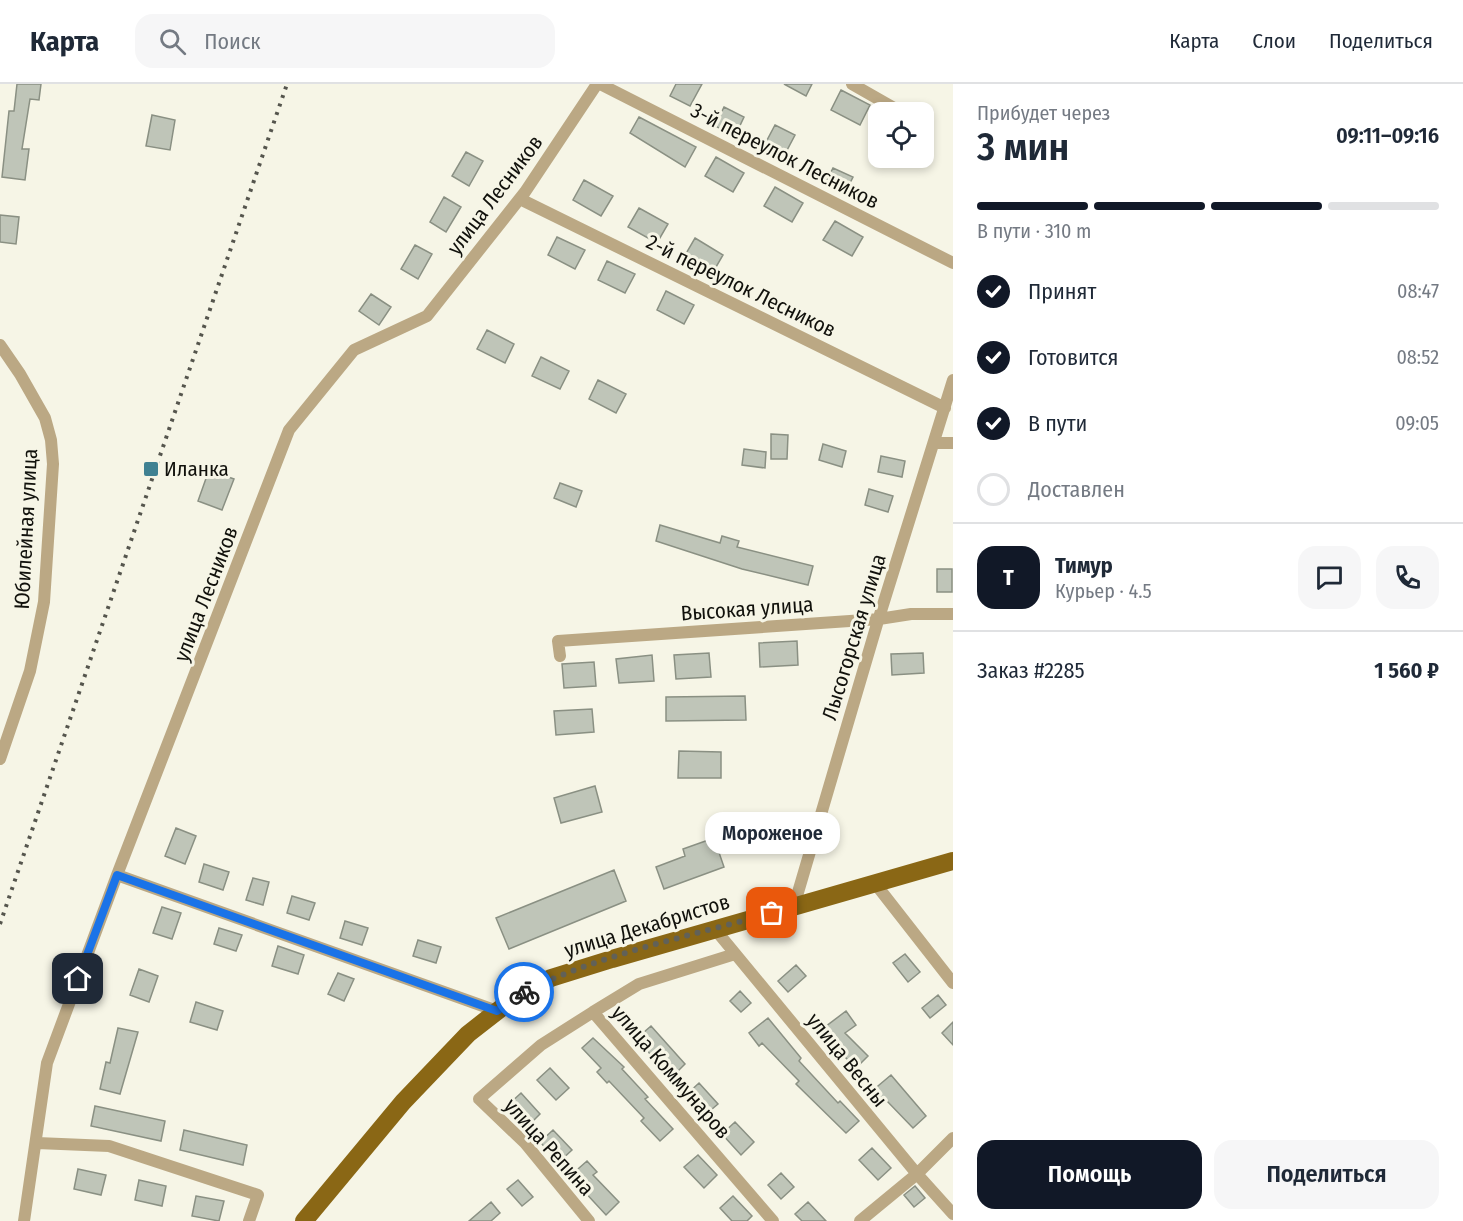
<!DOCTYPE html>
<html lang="ru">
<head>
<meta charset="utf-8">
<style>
	:root { --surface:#fff; --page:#f6f6f7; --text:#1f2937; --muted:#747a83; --line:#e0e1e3; --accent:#111827 }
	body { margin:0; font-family:"Fira Sans Condensed",sans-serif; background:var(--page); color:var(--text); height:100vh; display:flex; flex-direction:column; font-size:22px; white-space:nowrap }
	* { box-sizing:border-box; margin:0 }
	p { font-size:20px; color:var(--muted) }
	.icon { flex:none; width:33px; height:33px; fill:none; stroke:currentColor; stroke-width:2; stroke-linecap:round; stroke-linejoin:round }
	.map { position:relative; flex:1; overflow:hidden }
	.sheet { display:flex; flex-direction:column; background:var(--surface); width:510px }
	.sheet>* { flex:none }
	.fabs { position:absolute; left:868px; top:18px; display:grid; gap:12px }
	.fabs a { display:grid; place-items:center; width:66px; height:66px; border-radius:12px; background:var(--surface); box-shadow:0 3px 9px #0003; font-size:30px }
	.pin { position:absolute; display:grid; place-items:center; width:51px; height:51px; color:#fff; margin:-26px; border-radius:12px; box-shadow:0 3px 9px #0006 }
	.courier { position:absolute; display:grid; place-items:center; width:60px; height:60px; margin:-30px; border:4px solid #1a73e8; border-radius:50%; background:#fff; color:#222; box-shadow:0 2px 8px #0007 }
	.bubble { position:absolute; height:42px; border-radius:18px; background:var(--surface); box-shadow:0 3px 9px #0003; font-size:20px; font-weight:600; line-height:42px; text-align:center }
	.overview em { font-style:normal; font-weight:600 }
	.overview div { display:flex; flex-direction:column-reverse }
	.overview { display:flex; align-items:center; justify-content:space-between; height:102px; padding:0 24px }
	h1 { font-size:39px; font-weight:600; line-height:45px }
	.bar { display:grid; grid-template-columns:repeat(4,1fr); gap:9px 6px; align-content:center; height:72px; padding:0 24px }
	.bar i { height:8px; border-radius:4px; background:var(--line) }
	.bar .current { background:var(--accent) }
	.bar p { grid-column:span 4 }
	.line { display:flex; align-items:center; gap:15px; padding:0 24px; border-top:2px solid var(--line) }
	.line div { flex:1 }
	.round { display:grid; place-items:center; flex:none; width:63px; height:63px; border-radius:18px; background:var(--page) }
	ol { padding:0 24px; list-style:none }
	li { display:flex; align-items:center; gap:18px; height:66px }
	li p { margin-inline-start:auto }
	li .icon { padding:6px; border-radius:50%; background:var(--accent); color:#fff; stroke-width:4 }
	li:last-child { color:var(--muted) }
	li i { width:33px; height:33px; border:3px solid var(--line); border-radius:50% }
	.action { display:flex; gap:12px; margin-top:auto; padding:12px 24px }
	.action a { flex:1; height:69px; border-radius:18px; background:var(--accent); color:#fff; font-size:24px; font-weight:600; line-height:69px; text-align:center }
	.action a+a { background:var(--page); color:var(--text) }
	header { display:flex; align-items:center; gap:36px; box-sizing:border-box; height:84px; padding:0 30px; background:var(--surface); border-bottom:2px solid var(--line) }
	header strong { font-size:28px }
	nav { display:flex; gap:33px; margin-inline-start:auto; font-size:21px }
	.search { width:420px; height:54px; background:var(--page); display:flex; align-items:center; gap:15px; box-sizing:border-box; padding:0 21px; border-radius:18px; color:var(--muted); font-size:22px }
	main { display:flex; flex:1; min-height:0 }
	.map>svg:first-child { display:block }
	.building { fill:#bfc5b8; stroke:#8a9083; stroke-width:1.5 }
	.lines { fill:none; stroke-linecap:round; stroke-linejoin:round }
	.street { stroke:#bba884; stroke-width:12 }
	.primary { stroke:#8a6715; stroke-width:18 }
	.rail { stroke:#55554d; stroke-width:4; stroke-dasharray:3 6; stroke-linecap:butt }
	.done { stroke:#616158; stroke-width:6; stroke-dasharray:0 10.8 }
	.route { stroke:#1a73e8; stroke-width:8 }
	.poi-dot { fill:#3f8192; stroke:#f6f5e6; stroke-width:2 }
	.labels { text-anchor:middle; stroke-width:6; stroke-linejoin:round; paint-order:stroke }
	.street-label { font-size:21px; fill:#11110c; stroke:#f6f5e6 }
	.poi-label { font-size:21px; fill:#11110c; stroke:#f6f5e6; text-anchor:start }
</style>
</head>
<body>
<header>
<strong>Карта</strong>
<div class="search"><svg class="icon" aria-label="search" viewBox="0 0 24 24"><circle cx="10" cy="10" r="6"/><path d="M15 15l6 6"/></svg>Поиск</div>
<nav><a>Карта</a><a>Слои</a><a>Поделиться</a></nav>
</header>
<main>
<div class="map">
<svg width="953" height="1137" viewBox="0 0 953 1137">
	<rect width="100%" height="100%" fill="#f6f5e6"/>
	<!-- building -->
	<path class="building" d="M 17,0 L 41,0 L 39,16 L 30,15 L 22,65 L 29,65 L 25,96 L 2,93 L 9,27 L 14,27 Z
		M 676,0 L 702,0 L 690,22 L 670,12 Z
		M 784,0 L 812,0 L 806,12 Z
		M 841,6 L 870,21 L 860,41 L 831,26 Z
		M 724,23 L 744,33 L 735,52 L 715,42 Z
		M 152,31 L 175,36 L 170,66 L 146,62 Z
		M 639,33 L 696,63 L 685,83 L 630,49 Z
		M 775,41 L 795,51 L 785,70 L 765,60 Z
		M 466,68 L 483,77 L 469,102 L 452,92 Z
		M 716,73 L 744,89 L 733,108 L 705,92 Z
		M 833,84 L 853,93 L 847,105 L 827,96 Z
		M 584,96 L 613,112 L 601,132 L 573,116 Z
		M 775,103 L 803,119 L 792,138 L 764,122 Z
		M 444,113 L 461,123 L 446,148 L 430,138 Z
		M 639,124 L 668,140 L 657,159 L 628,143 Z
		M 0,131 L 19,133 L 16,160 L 0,158 Z
		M 835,137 L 863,153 L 852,172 L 823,156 Z
		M 557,153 L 585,166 L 575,185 L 548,171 Z
		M 695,154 L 723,171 L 712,190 L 684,173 Z
		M 415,161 L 432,170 L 418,195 L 401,185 Z
		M 607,177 L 635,190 L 625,209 L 598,196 Z
		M 666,207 L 694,221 L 684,240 L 657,226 Z
		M 371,210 L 391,223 L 379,241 L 359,227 Z
		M 487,246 L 514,260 L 505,279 L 477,265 Z
		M 541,273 L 569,287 L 560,305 L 532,292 Z
		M 598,296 L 626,310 L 616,329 L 589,315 Z
		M 771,350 L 788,351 L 787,375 L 771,375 Z
		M 823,360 L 846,367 L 842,383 L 819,376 Z
		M 744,365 L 766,368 L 765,384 L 742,381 Z
		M 881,372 L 905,377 L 902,393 L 878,388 Z
		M 209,386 L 234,395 L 222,426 L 198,417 Z
		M 560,399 L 582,407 L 576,423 L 554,414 Z
		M 869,405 L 893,412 L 888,428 L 865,421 Z
		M 660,441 L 720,459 L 722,452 L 739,457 L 737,463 L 813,482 L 808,501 L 742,485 L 656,457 Z
		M 937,485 L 952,485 L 952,508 L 937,508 Z
		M 797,557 L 798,581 L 760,583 L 759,559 Z
		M 709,569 L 711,593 L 676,595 L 674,571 Z
		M 923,569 L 924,589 L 892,591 L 891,570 Z
		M 652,571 L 654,597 L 619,599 L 616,575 Z
		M 594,578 L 596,602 L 564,604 L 562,580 Z
		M 745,612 L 746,636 L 666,637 L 666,613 Z
		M 592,625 L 594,648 L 556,651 L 554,627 Z
		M 679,667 L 721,668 L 721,694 L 678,694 Z
		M 595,702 L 602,728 L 561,739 L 554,714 Z
		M 176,744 L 196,752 L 185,780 L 165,772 Z
		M 714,754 L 724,783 L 664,805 L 656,783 L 685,772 L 683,765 Z
		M 204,780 L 229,788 L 223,806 L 199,798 Z
		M 614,786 L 626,817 L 509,865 L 496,834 Z
		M 253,794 L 269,798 L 263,821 L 246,816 Z
		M 292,812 L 315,819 L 309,836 L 287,829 Z
		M 162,823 L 181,829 L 172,855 L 153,849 Z
		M 345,837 L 368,844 L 362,861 L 340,854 Z
		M 219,844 L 242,851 L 236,867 L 214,860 Z
		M 418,856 L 441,863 L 436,879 L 413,872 Z
		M 278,862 L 304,871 L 298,890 L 272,882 Z
		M 905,870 L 920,888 L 908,898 L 893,879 Z
		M 796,881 L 806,892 L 788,908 L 778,897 Z
		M 139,885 L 158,892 L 149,918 L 130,911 Z
		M 338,889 L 354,895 L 344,917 L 328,910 Z
		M 740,907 L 751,919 L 741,928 L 730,917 Z
		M 938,911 L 946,921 L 930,934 L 922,924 Z
		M 196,918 L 223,927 L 217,946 L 190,938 Z
		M 846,927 L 856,941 L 845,949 L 868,972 L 856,984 L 843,971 L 845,969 L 825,943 Z
		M 768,934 L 801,974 L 799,977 L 838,1019 L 840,1017 L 859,1037 L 846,1049 L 796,1000 L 799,997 L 762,959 L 759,962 L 749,949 Z
		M 953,938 L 953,961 L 942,949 Z
		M 651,942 L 685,980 L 672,993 L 636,955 Z
		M 118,944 L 138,948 L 120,1010 L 100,1005 L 106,978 L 110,979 Z
		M 593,954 L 624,983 L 622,985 L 648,1013 L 645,1015 L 673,1045 L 660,1057 L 641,1037 L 644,1034 L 609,997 L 607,999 L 597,988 L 601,984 L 582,964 Z
		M 550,984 L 569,1004 L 556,1016 L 537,996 Z
		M 891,991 L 926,1032 L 913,1044 L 886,1016 L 883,1019 L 872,1007 Z
		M 699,999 L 718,1020 L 705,1031 L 686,1011 Z
		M 521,1009 L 540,1030 L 528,1042 L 508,1021 Z
		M 95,1022 L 165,1037 L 161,1057 L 91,1042 Z
		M 735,1038 L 754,1058 L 741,1071 L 722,1050 Z
		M 184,1046 L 247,1061 L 243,1081 L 180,1066 Z
		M 553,1046 L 572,1066 L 559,1078 L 540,1058 Z
		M 872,1064 L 891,1084 L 878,1096 L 859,1076 Z
		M 698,1071 L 717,1091 L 704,1104 L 684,1083 Z
		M 587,1077 L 597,1088 L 593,1091 L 619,1118 L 606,1131 L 570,1092 Z
		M 78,1085 L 106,1091 L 101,1111 L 74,1105 Z
		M 781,1089 L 794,1103 L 781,1115 L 768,1101 Z
		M 139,1096 L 166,1102 L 162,1122 L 135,1116 Z
		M 518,1096 L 533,1113 L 522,1122 L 507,1105 Z
		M 915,1102 L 925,1114 L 914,1123 L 904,1111 Z
		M 196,1112 L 224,1117 L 219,1137 L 192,1132 Z
		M 733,1112 L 752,1132 L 747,1137 L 732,1137 L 720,1124 Z
		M 491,1118 L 500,1129 L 491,1137 L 469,1137 Z
		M 808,1118 L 826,1137 L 802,1137 L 795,1130 Z"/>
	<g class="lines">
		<!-- street -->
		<path class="street" d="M 600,0 L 953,179
			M 852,0 L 901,28
			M 520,115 L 945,324
			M 0,261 L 20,290 L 45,334 L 51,356 L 53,380 L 44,518 L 30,587 L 0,675
			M 935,359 L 953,359
			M 560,572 L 558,557 L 879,535 L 911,530 L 953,530
			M 117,791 L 497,927
			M 874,798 L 953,899
			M 794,822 L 877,540 L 953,296
			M 714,844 L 917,1090 L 953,1130
			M 735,870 L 639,900 L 593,928 L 773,1137
			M 37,1059 L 109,1062 L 258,1111 L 249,1137
			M 24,1137 L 47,979 L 117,791 L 289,346 L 354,266 L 427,232 L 525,108 L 597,0
			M 589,1137 L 525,1059 L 479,1015 L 541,961 L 593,928
			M 860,1137 L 917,1090 L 953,1054"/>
		<!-- primary -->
		<path class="primary" d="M 304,1137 L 403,1018 L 468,950 L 518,911 L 551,894 L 612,875 L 953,777"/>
		<!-- rail -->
		<path class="rail" d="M 0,840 L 287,0"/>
	</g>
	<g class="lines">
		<!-- done -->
		<path class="done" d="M 524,908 C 601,870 690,852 772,829"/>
		<!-- route -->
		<path class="route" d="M 78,895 L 117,791 L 497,927 L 524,908"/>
	</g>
	<!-- markers -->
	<rect class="poi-dot" x="143" y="377" width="16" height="16" rx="3"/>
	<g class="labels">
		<!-- street labels -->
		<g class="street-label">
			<text transform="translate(785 72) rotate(27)" y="7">3-й переулок Лесников</text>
			<text transform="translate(495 111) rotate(-53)" y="7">улица Лесников</text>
			<text transform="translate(741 202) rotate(26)" y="7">2-й переулок Лесников</text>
			<text transform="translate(26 445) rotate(-87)" y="7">Юбилейная улица</text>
			<text transform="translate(206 510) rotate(-69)" y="7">улица Лесников</text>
			<text transform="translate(747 525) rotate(-4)" y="7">Высокая улица</text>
			<text transform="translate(854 553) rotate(-73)" y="7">Лысогорская улица</text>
			<text transform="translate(647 842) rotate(-17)" y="7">улица Декабристов</text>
			<text transform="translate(847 976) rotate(51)" y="7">улица Весны</text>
			<text transform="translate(671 988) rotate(49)" y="7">улица Коммунаров</text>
			<text transform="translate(549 1063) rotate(48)" y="7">улица Репина</text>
		</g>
		<!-- poi labels -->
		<g class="poi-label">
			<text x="164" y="392">Иланка</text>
		</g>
	</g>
</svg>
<div class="fabs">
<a><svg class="icon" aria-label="locate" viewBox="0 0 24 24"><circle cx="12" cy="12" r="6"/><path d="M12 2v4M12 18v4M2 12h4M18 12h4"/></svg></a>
</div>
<div class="pin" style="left:772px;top:829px;background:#ea580c"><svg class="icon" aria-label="bag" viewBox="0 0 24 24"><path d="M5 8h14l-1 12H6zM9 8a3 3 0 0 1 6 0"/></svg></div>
<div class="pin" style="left:78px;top:895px;background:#1f2937"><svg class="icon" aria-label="home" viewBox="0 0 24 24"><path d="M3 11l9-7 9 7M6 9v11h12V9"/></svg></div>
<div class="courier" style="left:524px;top:908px"><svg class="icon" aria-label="bike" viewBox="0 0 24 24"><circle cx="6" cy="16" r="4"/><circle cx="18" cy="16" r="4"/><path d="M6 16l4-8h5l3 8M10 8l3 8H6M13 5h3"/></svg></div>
<div class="bubble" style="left:705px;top:728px;width:135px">Мороженое</div>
</div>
<section class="sheet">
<div class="overview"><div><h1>3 мин</h1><p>Прибудет через</p></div><em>09:11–09:16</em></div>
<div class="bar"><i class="current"></i><i class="current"></i><i class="current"></i><i></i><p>В пути · 310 m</p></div>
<ol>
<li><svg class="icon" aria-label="check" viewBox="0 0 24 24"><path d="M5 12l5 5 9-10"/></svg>Принят<p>08:47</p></li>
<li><svg class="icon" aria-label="check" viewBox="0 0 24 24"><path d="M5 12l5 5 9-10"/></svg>Готовится<p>08:52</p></li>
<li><svg class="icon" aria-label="check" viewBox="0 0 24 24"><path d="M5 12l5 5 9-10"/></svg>В пути<p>09:05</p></li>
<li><i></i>Доставлен</li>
</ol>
<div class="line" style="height:108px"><b class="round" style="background:var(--accent);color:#fff">Т</b><div><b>Тимур</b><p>Курьер · 4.5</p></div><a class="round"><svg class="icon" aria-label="chat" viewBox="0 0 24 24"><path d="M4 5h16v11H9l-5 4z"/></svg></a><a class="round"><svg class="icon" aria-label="phone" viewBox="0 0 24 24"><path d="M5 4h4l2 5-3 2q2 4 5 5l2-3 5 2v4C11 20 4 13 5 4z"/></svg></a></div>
<div class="line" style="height:78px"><div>Заказ #2285</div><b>1 560 ₽</b></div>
<div class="action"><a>Помощь</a><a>Поделиться</a></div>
</section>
</main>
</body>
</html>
